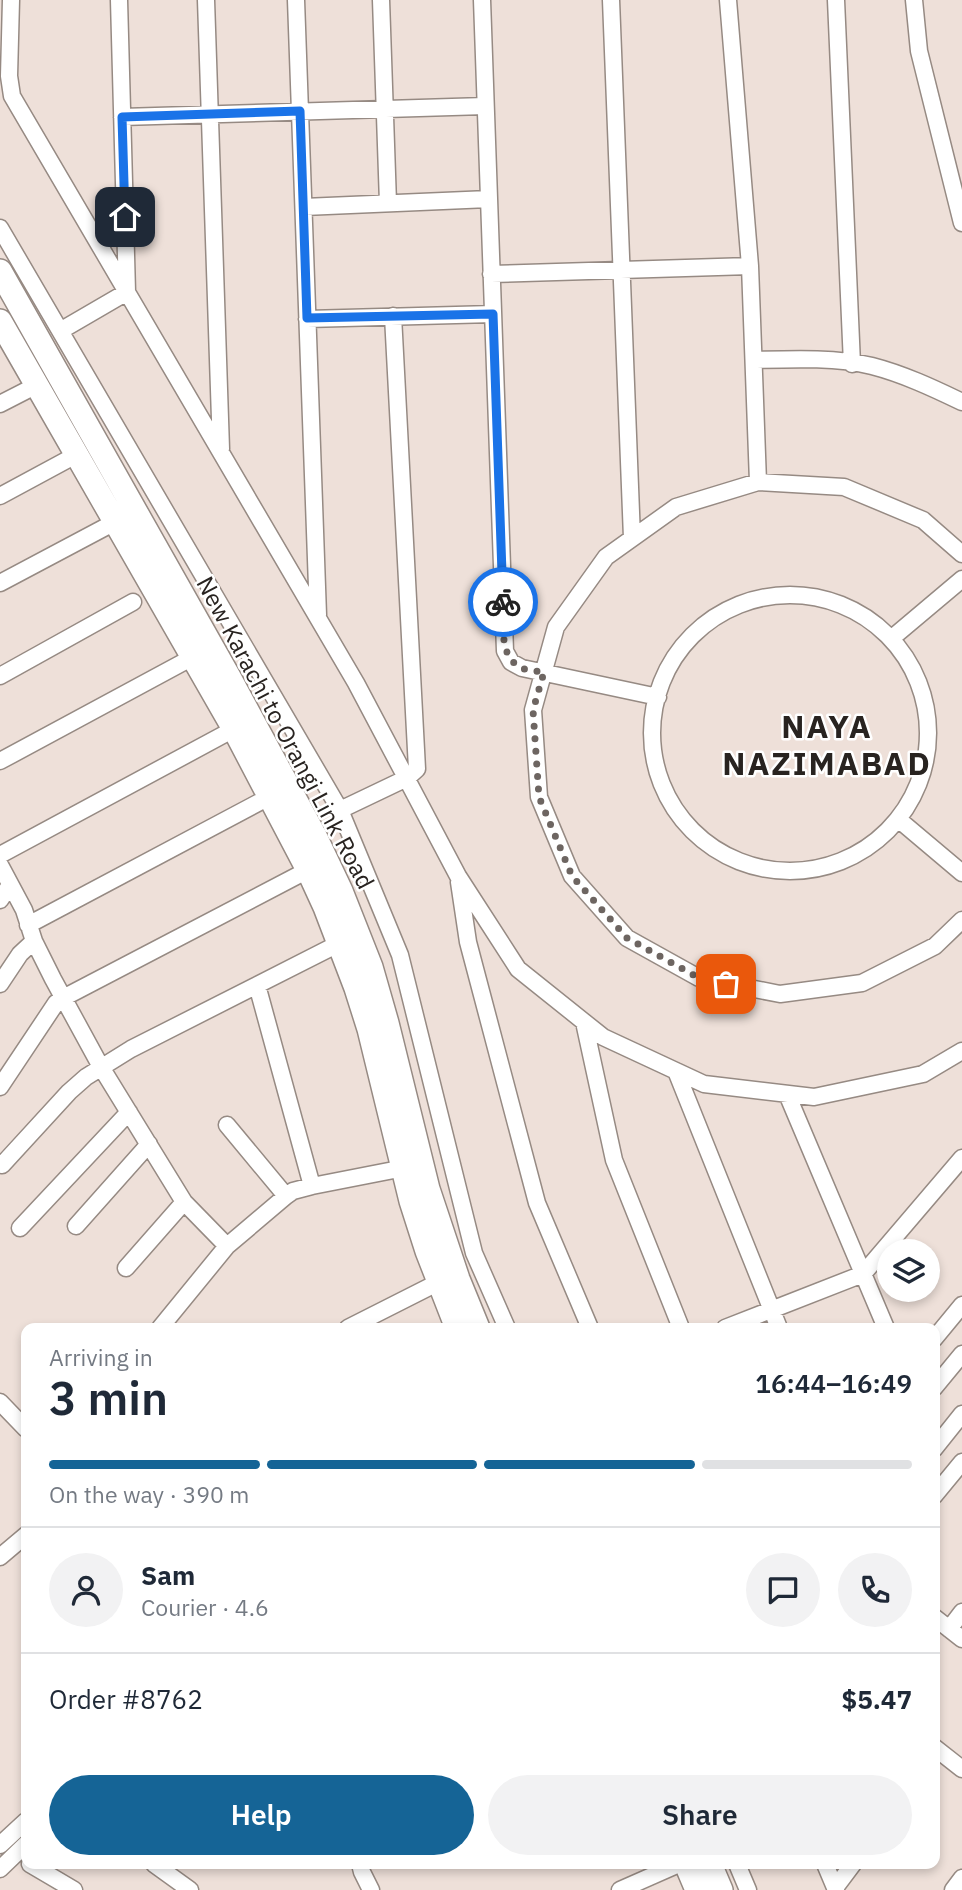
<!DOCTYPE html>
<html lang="en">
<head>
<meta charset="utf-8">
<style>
	:root { --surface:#fff; --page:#f2f2f3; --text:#1f2937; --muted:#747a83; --line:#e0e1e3; --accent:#156496 }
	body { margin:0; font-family:"IBM Plex Sans",sans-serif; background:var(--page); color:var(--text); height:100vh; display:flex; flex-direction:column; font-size:26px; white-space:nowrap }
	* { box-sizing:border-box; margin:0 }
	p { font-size:23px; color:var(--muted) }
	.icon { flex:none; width:38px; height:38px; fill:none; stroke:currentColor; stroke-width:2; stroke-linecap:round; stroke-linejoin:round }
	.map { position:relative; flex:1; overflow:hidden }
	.drawer { position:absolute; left:21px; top:1323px; width:919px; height:546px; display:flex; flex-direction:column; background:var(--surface); border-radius:14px; box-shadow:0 4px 10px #0003 }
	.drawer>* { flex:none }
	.fabs { position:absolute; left:877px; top:1239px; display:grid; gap:14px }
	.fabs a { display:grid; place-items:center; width:63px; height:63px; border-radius:50%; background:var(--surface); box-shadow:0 4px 10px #0003; font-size:35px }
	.pin { position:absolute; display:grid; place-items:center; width:60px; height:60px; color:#fff; margin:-30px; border-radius:14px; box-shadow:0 4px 10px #0006 }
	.courier { position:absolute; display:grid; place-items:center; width:70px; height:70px; margin:-35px; border:5px solid #1a73e8; border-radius:50%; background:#fff; color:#222; box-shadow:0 2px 9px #0007 }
	.headline em { font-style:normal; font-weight:600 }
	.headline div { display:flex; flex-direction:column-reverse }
	.headline { display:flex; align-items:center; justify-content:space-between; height:119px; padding:0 28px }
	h1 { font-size:46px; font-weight:600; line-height:52px }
	.bar { display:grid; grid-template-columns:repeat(4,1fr); gap:10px 7px; align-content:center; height:84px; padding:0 28px }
	.bar i { height:9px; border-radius:5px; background:var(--line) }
	.bar .active { background:var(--accent) }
	.bar p { grid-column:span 4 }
	.line { display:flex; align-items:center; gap:18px; padding:0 28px; border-top:2px solid var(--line) }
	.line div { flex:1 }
	.round { display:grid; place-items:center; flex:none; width:74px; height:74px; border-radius:37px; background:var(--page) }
	.primary-button { display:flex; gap:14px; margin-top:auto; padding:14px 28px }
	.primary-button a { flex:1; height:80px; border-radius:42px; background:var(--accent); color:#fff; font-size:28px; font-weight:600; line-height:80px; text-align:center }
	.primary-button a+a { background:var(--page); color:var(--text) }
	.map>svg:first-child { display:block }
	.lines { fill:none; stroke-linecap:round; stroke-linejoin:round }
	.street-casing { stroke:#968a83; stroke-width:19 }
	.secondary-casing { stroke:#968a83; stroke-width:26 }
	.street { stroke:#fff; stroke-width:16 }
	.secondary { stroke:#fff; stroke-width:23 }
	.done { stroke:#6d6561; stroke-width:7; stroke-dasharray:0 12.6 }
	.route { stroke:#1a73e8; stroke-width:9 }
	.labels { text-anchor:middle; stroke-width:5; stroke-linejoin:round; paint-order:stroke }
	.street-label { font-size:24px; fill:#282320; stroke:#fff }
	.district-label { font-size:32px; font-weight:bold; letter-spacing:2px; fill:#282320; stroke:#fff }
</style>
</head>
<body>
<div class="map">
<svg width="962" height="1890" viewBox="0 0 962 1890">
	<rect width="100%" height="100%" fill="#eee0d9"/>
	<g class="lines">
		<!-- street casing -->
		<g class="street-casing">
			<path id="street" d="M 11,0 L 9,76 L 12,96 L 356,683 L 458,876 L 518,969 L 603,1037 L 704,1084 L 814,1097 L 923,1074 L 962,1051
				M 206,0 L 221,449
				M 296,0 L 318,615
				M 381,0 L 388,203
				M 482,0 L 505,651 L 511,662 L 522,668 L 658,697
				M 611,0 L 632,538
				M 728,0 L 750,266 L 758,482
				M 836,0 L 852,364
				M 914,0 L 919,51 L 962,223
				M 122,117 L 485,106
				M 304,207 L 489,199
				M 0,228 L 340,810 L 400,955 L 474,1253 L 507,1328
				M 491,274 L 750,266
				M 307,319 L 493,314
				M 60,331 L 127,292 L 119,0
				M 754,360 C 791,359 835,357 872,366 C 903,374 933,388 962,402
				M 0,404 L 37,385
				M 0,496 L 76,455
				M 962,554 L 923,520 L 844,487 L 758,482 L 676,507 L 606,557 L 556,627 L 533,710 L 539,797 L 572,876 L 627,938 L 699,978 L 780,994 L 862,983 L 935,946 L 962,920
				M 0,583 L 115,522
				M652 733a138 138 0 1 1 276 0a138 138 0 1 1-276 0Z
				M 892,638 L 962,579
				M 0,676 L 133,602
				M 0,761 L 193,657
				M 340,810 L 407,778 L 417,769 L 393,316
				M 898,819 L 962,873
				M 0,855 L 234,729
				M 0,865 L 24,910 L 34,941 L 53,979 L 101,1067 L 184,1202 L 227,1246
				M 459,882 L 468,942 L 537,1203 L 590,1328
				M 0,900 L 10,885
				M 28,925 L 269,797
				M 0,984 L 20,954 L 34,941
				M 257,985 L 312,1186
				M 584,1022 L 614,1160 L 681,1328
				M 676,1071 L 779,1328
				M 0,1087 L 56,1003 L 63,998 L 308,870
				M 787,1094 L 886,1328
				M 227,1125 L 286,1196
				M 2,1165 L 69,1092 L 86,1077 L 131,1049 L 340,943
				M 76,1226 L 149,1144
				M 20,1228 L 129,1112
				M 126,1268 L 184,1202
				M 160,1328 L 227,1246 L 286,1196 L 293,1191 L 312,1186 L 404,1168
				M 348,1328 L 439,1282
				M 725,1328 L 863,1274 L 962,1158
				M 934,1339 L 962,1305
				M 934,1388 L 962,1354
				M 0,1402 L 26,1429
				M 934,1449 L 962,1414
				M 934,1496 L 962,1462
				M 0,1557 L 26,1535
				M 934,1617 L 962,1639
				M 949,1629 L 962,1612
				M 934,1747 L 962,1769
				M 0,1845 L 26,1821
				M 30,1864 L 74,1890
				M 154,1864 L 190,1890
				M 360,1864 L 362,1872 L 371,1890
				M 737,1864 L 748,1890
				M 825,1864 L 836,1890
				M 0,1869 L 26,1844
				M 835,1888 L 853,1864
				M 620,1890 L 679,1864
				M 953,1890 L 962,1878"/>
		</g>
		<!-- secondary casing -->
		<g class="secondary-casing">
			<path id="secondary" d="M 0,271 L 229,677 L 315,836 L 341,891 L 371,967 L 387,1023 L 428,1189 L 458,1279 L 478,1328
				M 0,321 L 234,729 L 308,870 L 325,907 L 356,988 L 369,1029 L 411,1201 L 427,1251 L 457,1328
				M 686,1864 L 697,1890
				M 710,1864 L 721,1890"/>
		</g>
		<!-- street -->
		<use href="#street" class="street"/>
		<!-- secondary -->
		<use href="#secondary" class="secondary"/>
	</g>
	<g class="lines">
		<!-- done -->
		<path class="done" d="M 503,602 C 504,623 498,658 522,668 C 528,671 537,671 544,672 L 533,710 L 539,797 L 572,876 L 627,938 L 699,978 L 726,984"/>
		<!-- route -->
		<path class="route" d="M 125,217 L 122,117 L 300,111 L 307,318 L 493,314 L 503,602"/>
	</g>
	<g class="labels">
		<!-- street labels -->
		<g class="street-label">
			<text transform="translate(285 733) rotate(62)" y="8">New Karachi to Orangi Link Road</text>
		</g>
		<!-- district labels -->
		<g class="district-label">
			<text x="827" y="738">NAYA<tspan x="827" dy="37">NAZIMABAD</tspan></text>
		</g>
	</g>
</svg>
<div class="fabs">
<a><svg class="icon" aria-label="layers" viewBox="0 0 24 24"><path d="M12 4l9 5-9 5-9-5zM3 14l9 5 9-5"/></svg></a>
</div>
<div class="pin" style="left:726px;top:984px;background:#ea580c"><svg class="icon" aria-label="bag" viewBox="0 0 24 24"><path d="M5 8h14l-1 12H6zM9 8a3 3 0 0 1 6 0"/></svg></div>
<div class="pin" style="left:125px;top:217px;background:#1f2937"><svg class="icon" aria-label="home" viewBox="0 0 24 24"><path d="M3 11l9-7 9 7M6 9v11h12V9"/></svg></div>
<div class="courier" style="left:503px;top:602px"><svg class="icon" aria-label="bike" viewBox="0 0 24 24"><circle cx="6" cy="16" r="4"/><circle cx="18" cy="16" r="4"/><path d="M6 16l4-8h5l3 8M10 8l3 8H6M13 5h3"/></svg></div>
<section class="drawer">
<div class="headline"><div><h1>3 min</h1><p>Arriving in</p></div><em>16:44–16:49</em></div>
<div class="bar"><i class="active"></i><i class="active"></i><i class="active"></i><i></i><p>On the way · 390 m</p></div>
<div class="line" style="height:126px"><a class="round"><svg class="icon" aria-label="person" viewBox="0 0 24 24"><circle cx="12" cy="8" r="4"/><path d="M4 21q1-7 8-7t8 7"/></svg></a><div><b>Sam</b><p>Courier · 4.6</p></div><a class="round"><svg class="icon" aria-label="chat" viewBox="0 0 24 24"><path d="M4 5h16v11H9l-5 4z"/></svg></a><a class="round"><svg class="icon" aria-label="phone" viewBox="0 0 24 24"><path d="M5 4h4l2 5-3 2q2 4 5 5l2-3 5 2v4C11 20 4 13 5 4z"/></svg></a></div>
<div class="line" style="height:91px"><div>Order #8762</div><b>$5.47</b></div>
<div class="primary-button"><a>Help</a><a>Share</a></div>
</section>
</div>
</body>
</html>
